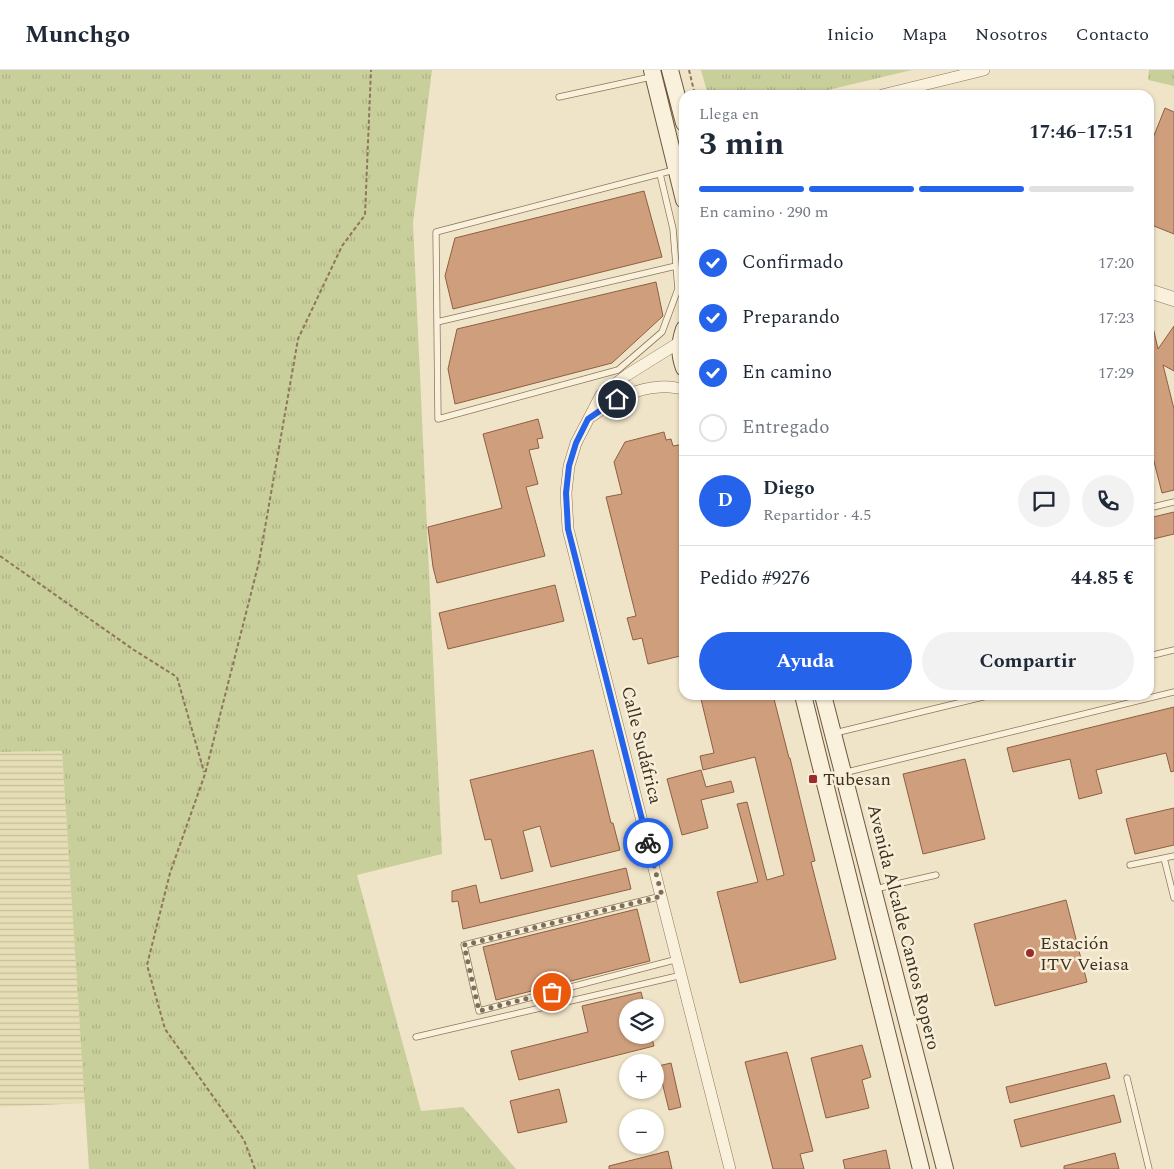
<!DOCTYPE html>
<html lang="es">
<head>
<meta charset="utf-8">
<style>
	:root { --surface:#fff; --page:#f2f2f3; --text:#1f2937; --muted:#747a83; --line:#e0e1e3; --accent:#2563eb }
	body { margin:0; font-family:Spectral,serif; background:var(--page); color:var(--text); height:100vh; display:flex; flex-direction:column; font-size:19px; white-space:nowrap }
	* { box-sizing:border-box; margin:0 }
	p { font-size:16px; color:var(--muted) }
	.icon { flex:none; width:28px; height:28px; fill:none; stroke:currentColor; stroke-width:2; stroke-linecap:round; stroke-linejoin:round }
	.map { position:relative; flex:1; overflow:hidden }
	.drawer { position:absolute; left:679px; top:20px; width:475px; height:610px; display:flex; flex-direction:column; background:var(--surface); border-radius:15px; box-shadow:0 1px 4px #0004 }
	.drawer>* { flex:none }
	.controls { position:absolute; left:619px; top:929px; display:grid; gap:10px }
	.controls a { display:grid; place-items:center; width:45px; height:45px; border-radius:50%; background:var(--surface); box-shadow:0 1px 4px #0004; font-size:25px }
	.pin { position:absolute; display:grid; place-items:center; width:42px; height:42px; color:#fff; margin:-21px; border:2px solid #fff; border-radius:50%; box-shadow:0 1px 5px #0007 }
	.courier { position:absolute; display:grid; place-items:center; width:50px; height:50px; margin:-25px; border:4px solid #2563eb; border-radius:50%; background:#fff; color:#222; box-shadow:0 1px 6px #0007 }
	.summary em { font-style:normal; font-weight:700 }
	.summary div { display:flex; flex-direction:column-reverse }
	.summary { display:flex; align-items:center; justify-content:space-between; height:85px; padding:0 20px }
	h1 { font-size:32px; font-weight:700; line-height:38px }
	.bar { display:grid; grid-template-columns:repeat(4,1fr); gap:8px 5px; align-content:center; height:60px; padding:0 20px }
	.bar i { height:6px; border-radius:4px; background:var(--line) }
	.bar .active { background:var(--accent) }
	.bar p { grid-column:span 4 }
	.line { display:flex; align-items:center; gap:12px; padding:0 20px; border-top:1px solid var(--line) }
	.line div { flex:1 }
	.round { display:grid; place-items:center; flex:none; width:52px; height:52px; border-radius:26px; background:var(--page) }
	ol { padding:0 20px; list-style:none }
	li { display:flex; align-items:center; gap:15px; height:55px }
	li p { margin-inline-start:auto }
	li .icon { padding:5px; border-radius:50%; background:var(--accent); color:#fff; stroke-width:4 }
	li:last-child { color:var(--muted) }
	li i { width:28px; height:28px; border:2px solid var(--line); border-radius:50% }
	.cta { display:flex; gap:10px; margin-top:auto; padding:10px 20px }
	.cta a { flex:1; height:58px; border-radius:30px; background:var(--accent); color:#fff; font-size:20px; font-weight:700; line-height:58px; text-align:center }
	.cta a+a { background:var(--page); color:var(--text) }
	header { display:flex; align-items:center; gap:30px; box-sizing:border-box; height:70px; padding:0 25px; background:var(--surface); border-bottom:1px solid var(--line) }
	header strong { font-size:24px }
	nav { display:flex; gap:28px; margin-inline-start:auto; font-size:18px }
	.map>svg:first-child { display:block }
	.farmland { fill:url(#farmland-rules) }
	.grass { fill:url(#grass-tufts) }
	.building { fill:#cf9f7d; stroke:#8d5f41 }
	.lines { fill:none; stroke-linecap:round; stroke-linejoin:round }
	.service-casing { stroke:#8d765c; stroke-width:7 }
	.minor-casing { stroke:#8d765c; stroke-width:12 }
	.tertiary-casing { stroke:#8d765c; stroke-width:15 }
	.secondary-casing { stroke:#6f573f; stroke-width:18 }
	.path { stroke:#8d765c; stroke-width:2; stroke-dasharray:4 2.5; stroke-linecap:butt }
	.service { stroke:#faf1dc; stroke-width:5.5 }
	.minor { stroke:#faf1dc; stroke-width:11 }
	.tertiary { stroke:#faf1dc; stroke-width:14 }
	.secondary { stroke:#faf1dc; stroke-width:16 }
	.done { stroke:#7c6e5b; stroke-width:5; stroke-dasharray:0 9 }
	.route { stroke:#2563eb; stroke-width:6 }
	.poi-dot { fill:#9e2a2b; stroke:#f7eed8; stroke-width:2 }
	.labels { text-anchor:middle; stroke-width:5; stroke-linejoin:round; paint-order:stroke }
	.street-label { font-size:18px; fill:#3d2e20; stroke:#f7eed8 }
	.poi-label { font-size:18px; fill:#3d2e20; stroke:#f7eed8; text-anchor:start }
</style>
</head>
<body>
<header>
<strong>Munchgo</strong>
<nav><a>Inicio</a><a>Mapa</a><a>Nosotros</a><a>Contacto</a></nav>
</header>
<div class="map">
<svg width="1174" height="1099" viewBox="0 0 1174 1099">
	<defs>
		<pattern id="farmland-rules" width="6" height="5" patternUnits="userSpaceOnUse" patternTransform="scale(1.25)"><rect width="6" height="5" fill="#e6deb5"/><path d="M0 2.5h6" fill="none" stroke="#c6bf9b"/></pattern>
		<pattern id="grass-tufts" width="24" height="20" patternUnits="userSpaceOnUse" patternTransform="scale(1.25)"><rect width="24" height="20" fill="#c9cf9b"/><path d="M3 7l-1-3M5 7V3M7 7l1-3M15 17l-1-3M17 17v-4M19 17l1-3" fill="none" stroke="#aeb285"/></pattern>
	</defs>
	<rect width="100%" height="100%" fill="#f0e4c8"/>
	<!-- farmland -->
	<path class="farmland" d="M 62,681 L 85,1033 L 0,1037 L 0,682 Z"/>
	<!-- grass -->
	<path class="grass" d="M 0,0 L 432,0 L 413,153 L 442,784 L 357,805 L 421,1041 L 463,1037 L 516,1099 L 89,1099 L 62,681 L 0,682 Z
		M 701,0 L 912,0 L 807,25 L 708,25 Z
		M 1149,0 L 1174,0 L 1174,16 L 1148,10 Z"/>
	<!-- building -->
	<path class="building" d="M 1165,38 L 1174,42 L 1174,164 L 1149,154 L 1149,78 Z
		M 644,121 L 662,187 L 453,239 L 445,206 L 455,168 Z
		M 656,212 L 663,246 L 612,293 L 455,334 L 448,299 L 457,259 Z
		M 1149,253 L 1152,253 L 1158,279 L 1174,256 L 1174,301 L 1163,295 L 1174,339 L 1174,420 L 1162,423 L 1149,372 Z
		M 538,349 L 543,368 L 537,369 L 539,378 L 529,380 L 538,414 L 526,417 L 545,486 L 437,513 L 433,497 L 428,457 L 502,438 L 483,364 Z
		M 664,362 L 666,370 L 671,369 L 673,376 L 684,374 L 684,585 L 648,594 L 642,568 L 633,570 L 627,548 L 636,546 L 606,427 L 622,424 L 614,392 L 625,372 Z
		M 1174,442 L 1174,464 L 1149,470 L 1149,448 Z
		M 555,515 L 564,551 L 448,579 L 439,543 Z
		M 700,625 L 773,625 L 789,688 L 790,688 L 815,791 L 811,792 L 836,889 L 740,913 L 717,822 L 758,812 L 737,734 L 747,732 L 767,810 L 784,805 L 755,687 L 703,700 L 700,686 L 714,683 Z
		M 1174,637 L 1174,701 L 1171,702 L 1166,683 L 1096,700 L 1102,723 L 1079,729 L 1070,689 L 1013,702 L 1007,678 Z
		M 593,680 L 611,753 L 613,753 L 620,780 L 551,797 L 540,756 L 523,761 L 533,801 L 501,809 L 491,769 L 485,770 L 470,710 Z
		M 965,689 L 985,769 L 923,784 L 903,704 Z
		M 701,700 L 706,717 L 731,711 L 734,722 L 701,730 L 708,758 L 682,765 L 667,709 Z
		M 1174,738 L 1174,775 L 1135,784 L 1126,749 Z
		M 626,798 L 631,819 L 463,859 L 458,831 L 452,832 L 452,821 L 476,815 L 480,833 Z
		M 1066,830 L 1087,912 L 995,936 L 974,854 Z
		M 637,839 L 650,891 L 496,930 L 483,877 Z
		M 641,922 L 645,938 L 628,938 L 628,965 L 651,965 L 654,976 L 519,1010 L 511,981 L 588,962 L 582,936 Z
		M 862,975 L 871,1007 L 862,1010 L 869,1038 L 826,1048 L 811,988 Z
		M 787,982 L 813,1081 L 800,1084 L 804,1099 L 773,1099 L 745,992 Z
		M 671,993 L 681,1037 L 669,1040 L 658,996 Z
		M 1106,993 L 1110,1008 L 1010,1033 L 1006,1017 Z
		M 559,1019 L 567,1052 L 518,1063 L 510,1031 Z
		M 1114,1025 L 1121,1052 L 1021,1077 L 1014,1050 Z
		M 886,1080 L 890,1099 L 845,1099 L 843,1090 Z
		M 668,1081 L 672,1099 L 609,1099 L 609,1096 Z
		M 1115,1083 L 1119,1099 L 1064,1099 L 1064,1096 Z"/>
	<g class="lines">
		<!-- service casing -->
		<g class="service-casing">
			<path id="service" d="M 559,27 L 651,7
				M 660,104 L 673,159 L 678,219 L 662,262 L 618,300 L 438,349 L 436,162 L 674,100
				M 437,252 L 676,196
				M 1149,438 L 1174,432
				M 1149,586 L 1174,580
				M 835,663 L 991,625
				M 843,703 L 1174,622
				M 1164,788 L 1174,828
				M 1130,795 L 1174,786
				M 875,819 L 936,805
				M 662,826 L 464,875 L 479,941 L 678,889
				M 416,967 L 682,905
				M 1127,1008 L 1149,1099"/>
		</g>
		<!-- minor casing -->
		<g class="minor-casing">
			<path id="minor" d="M 882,25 L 984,0
				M 680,272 L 627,305 L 601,325 L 576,373 L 569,396 L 566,423 L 568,459 L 730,1099
				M 592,346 C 612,332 634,318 660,317 C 668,316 676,318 684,319"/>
		</g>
		<!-- tertiary casing -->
		<g class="tertiary-casing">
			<path id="tertiary" d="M 1149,221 L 1174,229"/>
		</g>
		<!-- secondary casing -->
		<g class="secondary-casing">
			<path id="secondary" d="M 652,0 L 684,130
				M 670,0 L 684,53
				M 684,259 C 679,274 679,284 684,298
				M 803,625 L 921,1099
				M 823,625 L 945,1099"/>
		</g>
		<!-- path -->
		<path class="path" d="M 689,0 L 695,25
			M 0,486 L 134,580 L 177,607 L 204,702
			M 255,1099 L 244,1070 L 165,959 L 147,895 L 170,803 L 205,704 L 259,492 L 298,269 L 342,176 L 365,145 L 371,0"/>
		<!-- service -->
		<use href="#service" class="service"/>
		<!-- minor -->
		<use href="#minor" class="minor"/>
		<!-- tertiary -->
		<use href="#tertiary" class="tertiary"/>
		<!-- secondary -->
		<use href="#secondary" class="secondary"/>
	</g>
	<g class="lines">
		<!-- done -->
		<path class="done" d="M 552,922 L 479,941 L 464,875 L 662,826 L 648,773"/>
		<!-- route -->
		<path class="route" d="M 617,329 L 588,349 L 576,373 L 569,396 L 566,423 L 568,459 L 648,773"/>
	</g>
	<!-- markers -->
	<g class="poi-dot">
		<rect x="808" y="704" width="10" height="10" rx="2.5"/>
		<circle cx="1030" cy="883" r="5"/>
	</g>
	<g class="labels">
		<!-- street labels -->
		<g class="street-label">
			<text transform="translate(642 675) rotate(76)" y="6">Calle Sudáfrica</text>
			<text transform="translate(904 857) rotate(76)" y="6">Avenida Alcalde Cantos Ropero</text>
		</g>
		<!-- poi labels -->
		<g class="poi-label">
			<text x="823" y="715">Tubesan</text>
			<text x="1040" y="879">Estación<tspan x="1040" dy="21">ITV Veiasa</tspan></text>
		</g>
	</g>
</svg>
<div class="controls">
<a><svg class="icon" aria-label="layers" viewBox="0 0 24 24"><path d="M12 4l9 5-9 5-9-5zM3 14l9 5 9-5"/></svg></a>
<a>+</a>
<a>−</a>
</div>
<div class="pin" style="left:552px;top:922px;background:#ea580c"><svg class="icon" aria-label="bag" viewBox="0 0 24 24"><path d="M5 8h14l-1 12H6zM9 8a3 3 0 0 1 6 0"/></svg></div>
<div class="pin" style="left:617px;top:329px;background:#1f2937"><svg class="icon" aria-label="home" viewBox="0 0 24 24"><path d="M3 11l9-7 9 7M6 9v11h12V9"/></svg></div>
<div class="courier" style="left:648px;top:773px"><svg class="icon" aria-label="bike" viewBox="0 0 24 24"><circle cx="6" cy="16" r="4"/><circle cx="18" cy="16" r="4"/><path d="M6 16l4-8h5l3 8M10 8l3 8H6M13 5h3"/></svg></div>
<section class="drawer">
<div class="summary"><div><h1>3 min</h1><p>Llega en</p></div><em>17:46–17:51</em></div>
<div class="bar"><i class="active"></i><i class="active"></i><i class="active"></i><i></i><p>En camino · 290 m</p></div>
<ol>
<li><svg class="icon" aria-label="check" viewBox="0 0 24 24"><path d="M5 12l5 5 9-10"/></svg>Confirmado<p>17:20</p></li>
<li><svg class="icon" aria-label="check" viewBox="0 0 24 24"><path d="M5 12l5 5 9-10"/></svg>Preparando<p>17:23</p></li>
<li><svg class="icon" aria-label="check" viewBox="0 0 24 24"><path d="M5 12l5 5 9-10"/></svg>En camino<p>17:29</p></li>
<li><i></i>Entregado</li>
</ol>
<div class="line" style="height:90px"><b class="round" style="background:var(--accent);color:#fff">D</b><div><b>Diego</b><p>Repartidor · 4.5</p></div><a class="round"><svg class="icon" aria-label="chat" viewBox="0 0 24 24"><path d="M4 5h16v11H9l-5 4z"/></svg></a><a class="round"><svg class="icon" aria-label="phone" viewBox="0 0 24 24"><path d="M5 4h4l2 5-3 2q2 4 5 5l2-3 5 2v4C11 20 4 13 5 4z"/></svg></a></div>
<div class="line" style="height:65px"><div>Pedido #9276</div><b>44.85 €</b></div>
<div class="cta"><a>Ayuda</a><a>Compartir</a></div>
</section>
</div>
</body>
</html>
